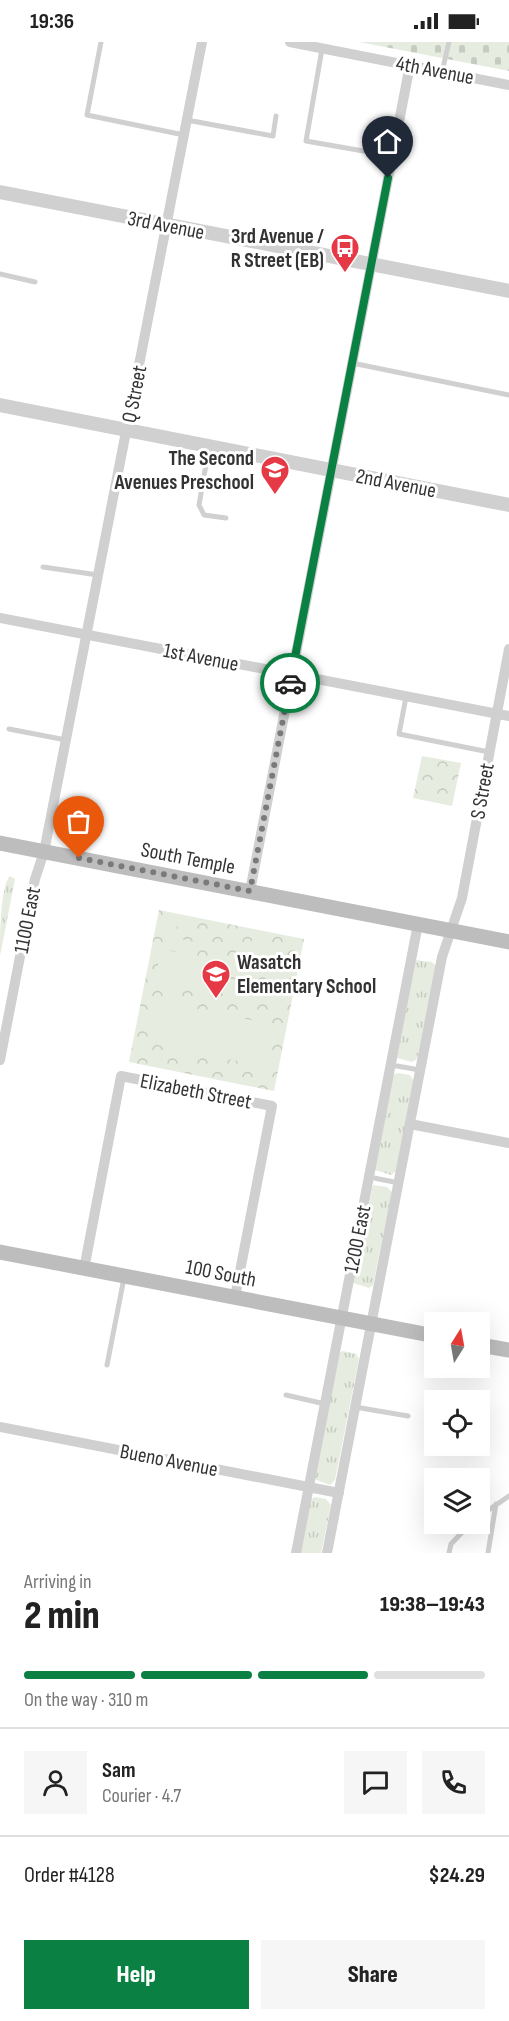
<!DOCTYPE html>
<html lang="en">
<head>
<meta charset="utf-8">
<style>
	:root { --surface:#fff; --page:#f6f6f6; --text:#222; --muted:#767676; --line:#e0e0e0; --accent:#0b8043 }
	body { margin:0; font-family:"Sofia Sans Condensed",sans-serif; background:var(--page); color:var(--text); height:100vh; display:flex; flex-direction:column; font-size:22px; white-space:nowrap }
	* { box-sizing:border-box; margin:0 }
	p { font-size:20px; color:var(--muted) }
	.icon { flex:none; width:33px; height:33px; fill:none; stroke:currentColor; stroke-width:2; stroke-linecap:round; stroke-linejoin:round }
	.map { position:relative; height:1511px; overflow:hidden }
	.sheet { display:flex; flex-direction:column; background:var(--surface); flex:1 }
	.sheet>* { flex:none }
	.needle { width:39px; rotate:11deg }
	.tools { position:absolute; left:424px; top:1270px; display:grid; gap:12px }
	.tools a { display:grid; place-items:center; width:66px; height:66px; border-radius:0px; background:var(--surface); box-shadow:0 6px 24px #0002; font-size:30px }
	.pin { position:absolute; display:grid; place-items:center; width:51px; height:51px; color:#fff; margin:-62px -26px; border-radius:50% 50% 50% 0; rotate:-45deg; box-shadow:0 0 6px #0007 }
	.pin .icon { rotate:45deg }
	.courier { position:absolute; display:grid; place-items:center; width:60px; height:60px; margin:-30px; border:4px solid #0b8043; border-radius:50%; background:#fff; color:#222; box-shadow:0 2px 8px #0007 }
	.summary em { font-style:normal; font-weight:800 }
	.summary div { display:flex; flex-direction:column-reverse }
	.summary { display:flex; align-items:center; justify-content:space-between; height:102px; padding:0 24px }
	h1 { font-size:39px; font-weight:800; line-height:45px }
	.bar { display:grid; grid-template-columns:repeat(4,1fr); gap:9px 6px; align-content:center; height:72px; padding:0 24px }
	.bar i { height:8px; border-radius:4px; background:var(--line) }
	.bar .active { background:var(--accent) }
	.bar p { grid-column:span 4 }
	.line { display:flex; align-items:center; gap:15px; padding:0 24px; border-top:2px solid var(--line) }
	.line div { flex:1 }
	.round { display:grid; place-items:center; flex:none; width:63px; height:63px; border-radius:0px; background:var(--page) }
	.primary-button { display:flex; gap:12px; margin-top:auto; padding:12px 24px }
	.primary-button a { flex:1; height:69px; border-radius:0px; background:var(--accent); color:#fff; font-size:24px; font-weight:800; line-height:69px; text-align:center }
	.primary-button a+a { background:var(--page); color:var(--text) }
	.status { display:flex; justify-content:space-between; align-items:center; height:42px; padding:0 30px; background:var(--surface); direction:ltr }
	.status svg { height:16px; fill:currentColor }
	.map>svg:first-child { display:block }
	.grass { fill:url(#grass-tufts) }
	.cemetery { fill:url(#cemetery-stones) }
	.park { fill:url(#park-crowns) }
	.pitch { fill:#e6ecdf }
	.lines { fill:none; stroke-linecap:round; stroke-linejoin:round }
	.path { stroke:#cdcdcd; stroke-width:2; stroke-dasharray:3 3; stroke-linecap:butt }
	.service { stroke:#d0d0d0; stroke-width:5 }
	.minor { stroke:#d0d0d0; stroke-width:10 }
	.tertiary { stroke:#d0d0d0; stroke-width:14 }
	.secondary { stroke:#bdbdbd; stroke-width:15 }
	.done { stroke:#7a7a7a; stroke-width:6; stroke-dasharray:0 10.8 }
	.route { stroke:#0b8043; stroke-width:8 }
	.labels { text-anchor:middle; stroke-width:6; stroke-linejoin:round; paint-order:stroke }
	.street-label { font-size:21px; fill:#333; stroke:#fff }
	.poi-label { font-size:21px; font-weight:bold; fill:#333; stroke:#fff; text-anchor:end }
</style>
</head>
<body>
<div class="status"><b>19:36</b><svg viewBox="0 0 49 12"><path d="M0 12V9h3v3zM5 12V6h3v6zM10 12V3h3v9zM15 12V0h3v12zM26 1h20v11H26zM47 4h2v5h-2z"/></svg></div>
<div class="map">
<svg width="509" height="1511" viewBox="0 0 509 1511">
	<defs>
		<pattern id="grass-tufts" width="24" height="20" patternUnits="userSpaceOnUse" patternTransform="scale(1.5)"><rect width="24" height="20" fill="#e6ecdf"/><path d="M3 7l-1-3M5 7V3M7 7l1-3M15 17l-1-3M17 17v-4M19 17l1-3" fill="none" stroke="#c6cbc0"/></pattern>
		<pattern id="cemetery-stones" width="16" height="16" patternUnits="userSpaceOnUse" patternTransform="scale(1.5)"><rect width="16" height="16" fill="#e6ecdf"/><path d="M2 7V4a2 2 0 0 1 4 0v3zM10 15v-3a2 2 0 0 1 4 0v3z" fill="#c6cbc0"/></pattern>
		<pattern id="park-crowns" width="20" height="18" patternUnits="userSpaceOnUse" patternTransform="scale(1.5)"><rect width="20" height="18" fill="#e6ecdf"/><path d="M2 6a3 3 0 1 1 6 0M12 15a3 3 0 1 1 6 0" fill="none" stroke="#c6cbc0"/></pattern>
	</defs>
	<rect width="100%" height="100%" fill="#fff"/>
	<!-- grass -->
	<path class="grass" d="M 10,834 L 15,837 L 0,914 C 0,897 0,844 10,834 Z
		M 416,918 L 432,920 L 436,924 L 417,1017 L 412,1020 L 397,1016 Z
		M 398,1031 L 410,1033 L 414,1039 L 396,1129 L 391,1133 L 375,1128 L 392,1033 Z
		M 373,1143 L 387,1145 L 392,1150 L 373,1243 L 369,1246 L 353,1241 Z
		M 343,1309 L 356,1312 L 359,1317 L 335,1438 L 330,1443 L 314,1437 L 340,1310 Z
		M 315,1455 L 326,1457 L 331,1463 L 321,1511 L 299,1511 L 310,1458 Z"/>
	<!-- cemetery -->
	<path class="cemetery" d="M 359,0 L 509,0 L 509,29 Z"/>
	<!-- park -->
	<path class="park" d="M 422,714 L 461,721 L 452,764 L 413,756 Z
		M 159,868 L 304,897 L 274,1049 L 129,1020 Z"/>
	<!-- pitch -->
	<path class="pitch" d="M 168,874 L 178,876 L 175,896 L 199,901 L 196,916 L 179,912 L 178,915 L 196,918 L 194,931 L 211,935 L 208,949 L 155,939 L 161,908 L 179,910 L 162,906 Z
		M 252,898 L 282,903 L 276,933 L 246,927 Z
		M 155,958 L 275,983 L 267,1025 L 147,1001 Z"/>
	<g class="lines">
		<!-- path -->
		<path class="path" d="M 77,796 L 79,786"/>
		<!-- service -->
		<path class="service" d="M 101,0 L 87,73 L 184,93
			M 322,7 L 306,99 L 392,114
			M 442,30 L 449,0
			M 187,78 L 273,94 L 276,74
			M 0,232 L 35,240
			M 352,321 L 509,353
			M 209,405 L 199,463 L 204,473 L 226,476
			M 43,525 L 98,533
			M 406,655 L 399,692 L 489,710
			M 9,687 L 66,698
			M 391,1023 L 420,1028
			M 369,1135 L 399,1141
			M 107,1323 L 124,1236
			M 286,1353 L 325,1362
			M 355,1365 L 408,1374
			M 480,1474 L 509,1454
			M 449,1511 L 451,1502 L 470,1482
			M 488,1511 L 496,1462"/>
		<!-- minor -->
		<path class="minor" d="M 290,0 L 509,43
			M 0,576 L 509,674
			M 250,849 L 410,23
			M 0,1018 L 35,837 L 44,810 L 202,0
			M 410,1082 L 509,1101
			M 84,1227 L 121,1034 L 272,1064 L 235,1255
			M 0,1385 L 339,1451
			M 296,1511 L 418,882
			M 327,1511 L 442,915 L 462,856 L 509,607"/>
		<!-- tertiary -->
		<path class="tertiary" d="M 0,150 L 509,249
			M 0,363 L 509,463"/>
		<!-- secondary -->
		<path class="secondary" d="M 0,801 L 509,900
			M 0,1210 L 435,1294
			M 480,1303 L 509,1308"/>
	</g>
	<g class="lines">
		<!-- done -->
		<path class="done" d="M 79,816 L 250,849 L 290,641"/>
		<!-- route -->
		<path class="route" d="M 290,641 L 388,136"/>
	</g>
	<!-- icons -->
	<defs>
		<g id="bus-pin" transform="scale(1.5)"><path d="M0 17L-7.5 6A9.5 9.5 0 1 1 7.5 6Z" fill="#e63946" stroke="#fff"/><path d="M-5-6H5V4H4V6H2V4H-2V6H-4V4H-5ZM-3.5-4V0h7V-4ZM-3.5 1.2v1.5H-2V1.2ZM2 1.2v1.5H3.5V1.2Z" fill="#fff"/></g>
		<g id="school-pin" transform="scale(1.5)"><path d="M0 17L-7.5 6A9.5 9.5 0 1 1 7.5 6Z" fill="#e63946" stroke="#fff"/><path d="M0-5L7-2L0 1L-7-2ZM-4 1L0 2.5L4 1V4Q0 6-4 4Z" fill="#fff"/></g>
	</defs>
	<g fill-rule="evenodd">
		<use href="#bus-pin" x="345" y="206"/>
		<use href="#school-pin" x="275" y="428"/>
		<use href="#school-pin" x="216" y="932"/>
	</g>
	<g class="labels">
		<!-- street labels -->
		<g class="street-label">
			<text transform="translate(435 28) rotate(11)" y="7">4th Avenue</text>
			<text transform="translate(166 183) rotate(11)" y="7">3rd Avenue</text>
			<text transform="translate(134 352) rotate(-79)" y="7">Q Street</text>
			<text transform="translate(396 441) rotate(11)" y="7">2nd Avenue</text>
			<text transform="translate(201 615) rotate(11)" y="7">1st Avenue</text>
			<text transform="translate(482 749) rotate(-80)" y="7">S Street</text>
			<text transform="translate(188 816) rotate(11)" y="7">South Temple</text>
			<text transform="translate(27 878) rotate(-79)" y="7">1100 East</text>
			<text transform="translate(196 1049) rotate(11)" y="7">Elizabeth Street</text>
			<text transform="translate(357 1197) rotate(-79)" y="7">1200 East</text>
			<text transform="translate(221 1231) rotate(11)" y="7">100 South</text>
			<text transform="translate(169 1418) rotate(11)" y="7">Bueno Avenue</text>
		</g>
		<!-- poi labels -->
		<g class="poi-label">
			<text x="324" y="201">3rd Avenue /<tspan x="324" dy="24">R Street (EB)</tspan></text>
			<text x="254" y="423">The Second<tspan x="254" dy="24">Avenues Preschool</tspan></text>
			<text x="237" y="927" text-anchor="start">Wasatch<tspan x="237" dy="24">Elementary School</tspan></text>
		</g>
	</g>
</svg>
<div class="tools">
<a><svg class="needle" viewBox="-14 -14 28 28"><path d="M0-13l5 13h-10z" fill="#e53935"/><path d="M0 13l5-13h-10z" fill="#767676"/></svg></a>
<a><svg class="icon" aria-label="locate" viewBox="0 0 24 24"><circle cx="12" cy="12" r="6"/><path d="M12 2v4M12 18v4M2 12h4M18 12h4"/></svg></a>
<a><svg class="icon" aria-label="layers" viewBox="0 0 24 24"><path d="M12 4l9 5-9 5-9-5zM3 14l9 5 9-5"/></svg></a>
</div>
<div class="pin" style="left:79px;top:816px;background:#ea580c"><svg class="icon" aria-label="bag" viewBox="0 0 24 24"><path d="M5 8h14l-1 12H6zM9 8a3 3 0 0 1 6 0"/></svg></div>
<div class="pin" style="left:388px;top:136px;background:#1f2937"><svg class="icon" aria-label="home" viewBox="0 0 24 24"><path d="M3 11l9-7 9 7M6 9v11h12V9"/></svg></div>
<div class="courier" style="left:290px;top:641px"><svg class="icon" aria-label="car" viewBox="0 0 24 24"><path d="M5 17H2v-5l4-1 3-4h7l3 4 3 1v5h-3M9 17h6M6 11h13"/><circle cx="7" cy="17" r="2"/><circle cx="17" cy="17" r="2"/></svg></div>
</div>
<section class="sheet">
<div class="summary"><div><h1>2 min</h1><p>Arriving in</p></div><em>19:38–19:43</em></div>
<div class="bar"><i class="active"></i><i class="active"></i><i class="active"></i><i></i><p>On the way · 310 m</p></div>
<div class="line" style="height:108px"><a class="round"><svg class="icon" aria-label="person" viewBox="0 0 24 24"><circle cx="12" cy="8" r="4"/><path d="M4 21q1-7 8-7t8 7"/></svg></a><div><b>Sam</b><p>Courier · 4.7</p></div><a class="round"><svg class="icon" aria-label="chat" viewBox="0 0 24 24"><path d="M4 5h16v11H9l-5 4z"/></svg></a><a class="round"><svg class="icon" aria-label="phone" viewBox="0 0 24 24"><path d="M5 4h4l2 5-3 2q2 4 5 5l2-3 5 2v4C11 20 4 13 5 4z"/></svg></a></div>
<div class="line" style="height:78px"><div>Order #4128</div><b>$24.29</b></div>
<div class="primary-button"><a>Help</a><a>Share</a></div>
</section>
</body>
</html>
